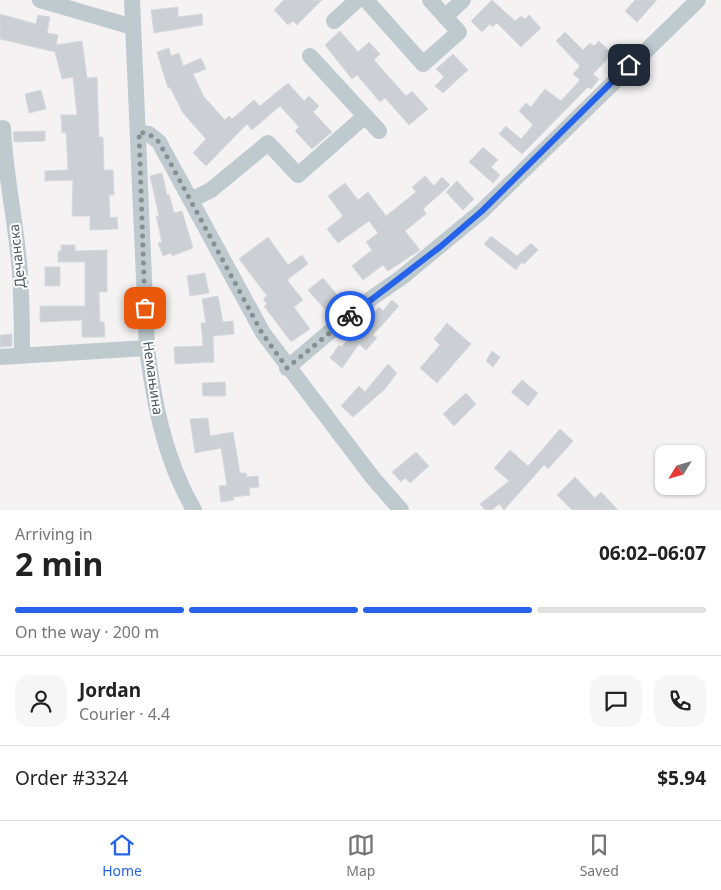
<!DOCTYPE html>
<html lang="en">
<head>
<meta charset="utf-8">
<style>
	:root { --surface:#fff; --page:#f6f6f6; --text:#222; --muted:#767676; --line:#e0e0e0; --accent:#2563eb }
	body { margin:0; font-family:"Noto Sans",sans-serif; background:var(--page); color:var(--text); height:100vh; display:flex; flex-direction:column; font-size:19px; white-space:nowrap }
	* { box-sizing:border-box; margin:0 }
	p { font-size:16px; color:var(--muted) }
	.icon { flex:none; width:28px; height:28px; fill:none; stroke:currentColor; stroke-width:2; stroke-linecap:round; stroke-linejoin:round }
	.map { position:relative; height:510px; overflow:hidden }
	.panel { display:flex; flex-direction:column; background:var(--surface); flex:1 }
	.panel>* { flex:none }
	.needle { width:32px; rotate:233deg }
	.controls { position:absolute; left:655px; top:445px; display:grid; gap:10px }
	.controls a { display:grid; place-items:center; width:50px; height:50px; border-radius:10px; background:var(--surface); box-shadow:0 1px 4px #0004; font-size:25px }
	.pin { position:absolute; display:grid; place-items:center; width:42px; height:42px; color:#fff; margin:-21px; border-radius:10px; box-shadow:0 2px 8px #0006 }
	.courier { position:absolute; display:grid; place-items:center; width:50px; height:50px; margin:-25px; border:4px solid #2563eb; border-radius:50%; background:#fff; color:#222; box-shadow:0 1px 6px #0007 }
	.summary em { font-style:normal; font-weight:700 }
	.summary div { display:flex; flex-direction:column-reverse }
	.summary { display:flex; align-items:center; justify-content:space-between; height:85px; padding:0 15px }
	h1 { font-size:32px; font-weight:700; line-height:38px }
	.bar { display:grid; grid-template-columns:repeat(4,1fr); gap:8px 5px; align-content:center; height:60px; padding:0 15px }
	.bar i { height:6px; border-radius:4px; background:var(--line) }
	.bar .current { background:var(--accent) }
	.bar p { grid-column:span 4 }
	.line { display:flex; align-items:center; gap:12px; padding:0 15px; border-top:1px solid var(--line) }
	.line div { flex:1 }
	.round { display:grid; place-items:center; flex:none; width:52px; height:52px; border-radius:15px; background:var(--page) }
	.tab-bar { display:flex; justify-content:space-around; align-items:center; height:70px; border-top:1px solid var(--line); background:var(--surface); font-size:14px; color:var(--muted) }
	.tab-bar a { display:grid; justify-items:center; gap:2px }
	.tab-bar .current { color:var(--accent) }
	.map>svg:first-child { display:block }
	.building { fill:#ccd0d4; stroke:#d6dadd }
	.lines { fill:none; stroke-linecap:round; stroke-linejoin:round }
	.minor { stroke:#becace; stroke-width:16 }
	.done { stroke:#868f93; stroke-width:5; stroke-dasharray:0 9 }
	.route { stroke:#2563eb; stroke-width:6 }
	.labels { text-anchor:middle; stroke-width:4; stroke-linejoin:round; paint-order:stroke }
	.street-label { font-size:14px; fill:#4a5a5f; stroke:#fff }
</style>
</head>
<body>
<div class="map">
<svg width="721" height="510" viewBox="0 0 721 510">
	<rect width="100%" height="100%" fill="#f4f2f3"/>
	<!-- building -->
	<path class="building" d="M 284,0 L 322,0 L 297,25 L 293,21 L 288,25 L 274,10 Z
		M 492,0 L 515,21 L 521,16 L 525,19 L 529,15 L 541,28 L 521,47 L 497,23 L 492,27 L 490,24 L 482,32 L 471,21 Z
		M 635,0 L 657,0 L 637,22 L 625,11 Z
		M 178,7 L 178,17 L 202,14 L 203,25 L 154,33 L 151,10 Z
		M 0,14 L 36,24 L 38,15 L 50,17 L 47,33 L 58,35 L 56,45 L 82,41 L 87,78 L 97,77 L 99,137 L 103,137 L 104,170 L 113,170 L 114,195 L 109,195 L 110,218 L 117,217 L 118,229 L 90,230 L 90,216 L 72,216 L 73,180 L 45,181 L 45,171 L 68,170 L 66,132 L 62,133 L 61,115 L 77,115 L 73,77 L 62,79 L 55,52 L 0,39 Z
		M 340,31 L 358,52 L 369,42 L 380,54 L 374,60 L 406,96 L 412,91 L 428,109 L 409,125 L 385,98 L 380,102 L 357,75 L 352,79 L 325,45 Z
		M 565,32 L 583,50 L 590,43 L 594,46 L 599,41 L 612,54 L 593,74 L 599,79 L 591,89 L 588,87 L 522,154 L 499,134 L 506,126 L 521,139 L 533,125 L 519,111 L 526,103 L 531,107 L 545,89 L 561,101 L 580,80 L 573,74 L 580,66 L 556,41 Z
		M 169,48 L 171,56 L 179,53 L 183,66 L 201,58 L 206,69 L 193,74 L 204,97 L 225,120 L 229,116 L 232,119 L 254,100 L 260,106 L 288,83 L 304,101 L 309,96 L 319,106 L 313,112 L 332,132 L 312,149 L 295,131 L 299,127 L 280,106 L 252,130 L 247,124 L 206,166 L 193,153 L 206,139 L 183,113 L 170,87 L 168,88 L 157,52 Z
		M 453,54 L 468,70 L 443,93 L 435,86 L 444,77 L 436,69 Z
		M 41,90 L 46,109 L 29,113 L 25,94 Z
		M 45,131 L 45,141 L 14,142 L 13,132 Z
		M 483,147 L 498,160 L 491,167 L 500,175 L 493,183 L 469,162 Z
		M 162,173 L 167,195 L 169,194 L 174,213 L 182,211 L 193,248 L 172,256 L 171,253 L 163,256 L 158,243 L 162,242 L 156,216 L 159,216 L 150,176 Z
		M 425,176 L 434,186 L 442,177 L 450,185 L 423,209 L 426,214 L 405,231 L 420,250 L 388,271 L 383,265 L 363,280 L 352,266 L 372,250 L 366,242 L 378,233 L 369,221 L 338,243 L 327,229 L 343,216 L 328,196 L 345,183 L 358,200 L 368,192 L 386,216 L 416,192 L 412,187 Z
		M 457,181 L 474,199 L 463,210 L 446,192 Z
		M 491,236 L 517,256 L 531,243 L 538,250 L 524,264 L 522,262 L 516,270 L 484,244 Z
		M 268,237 L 288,265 L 302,255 L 308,264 L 287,280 L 303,300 L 294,307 L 310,329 L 291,342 L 264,306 L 267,304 L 263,299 L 267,296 L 239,259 Z
		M 61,245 L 75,245 L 75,251 L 107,250 L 107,292 L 99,292 L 100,322 L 104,322 L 105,337 L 82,337 L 82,320 L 40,322 L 40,306 L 85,306 L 85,262 L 58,262 L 58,251 L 61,251 Z
		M 45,267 L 60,267 L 60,286 L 45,286 Z
		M 205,273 L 209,293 L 190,296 L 187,276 Z
		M 323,278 L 343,302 L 329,314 L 308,290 Z
		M 218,296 L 223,322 L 233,321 L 234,334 L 213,336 L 214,362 L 175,364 L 174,347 L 203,346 L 201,323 L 206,323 L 202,299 Z
		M 392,300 L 399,306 L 373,335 L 377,338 L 366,350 L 359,344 L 342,368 L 330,358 L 339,345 L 341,347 L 357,330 L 361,334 L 374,320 L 371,317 L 379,307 L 383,311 Z
		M 447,323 L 471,344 L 437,383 L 420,368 L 440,345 L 434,339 Z
		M 12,334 L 12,346 L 0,347 L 0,335 Z
		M 492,351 L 500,357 L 493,367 L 486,361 Z
		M 388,364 L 397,373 L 384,390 L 353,417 L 341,406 L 359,386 L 365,392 Z
		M 522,380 L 538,393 L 528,406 L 511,392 Z
		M 225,382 L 226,396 L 203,396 L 202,383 Z
		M 466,393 L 476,404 L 454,426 L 443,414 Z
		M 208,418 L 210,436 L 233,432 L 240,473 L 246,473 L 247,477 L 258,476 L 259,487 L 249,488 L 250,495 L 233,497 L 234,500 L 221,502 L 219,486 L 227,485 L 221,448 L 195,453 L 190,419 Z
		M 560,429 L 573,441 L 548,469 L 544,465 L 504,510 L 499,504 L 492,510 L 485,510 L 480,504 L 509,481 L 494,468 L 510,450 L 528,466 Z
		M 416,452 L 429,466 L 410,483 L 405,478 L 401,482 L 392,472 Z
		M 575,477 L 595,498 L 601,492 L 618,510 L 572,510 L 557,495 Z"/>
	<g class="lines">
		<!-- minor -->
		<path class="minor" d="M 40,0 L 133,27
			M 132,0 L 147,348 C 154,404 165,460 194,510
			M 366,0 L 423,64 L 459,32 L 430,0
			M 445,17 L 463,0
			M 334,21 L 357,0
			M 310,56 L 379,131
			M 3,128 C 5,173 15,217 19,262 C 22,293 22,324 22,355
			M 139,132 L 149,134 L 159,142 L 263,333 L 373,478 L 401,510
			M 191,200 L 211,190 L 268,143 L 298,175 L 365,116
			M 0,357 L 147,348
			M 287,368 L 359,307 L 402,277 L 482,211 L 698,0"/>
	</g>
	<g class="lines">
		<!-- done -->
		<path class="done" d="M 145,308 L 139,132 L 149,134 L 159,142 L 262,333 L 287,368 L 350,316"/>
		<!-- route -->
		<path class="route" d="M 350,316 L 440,247 L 482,211 L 629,65"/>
	</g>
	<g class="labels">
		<!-- street labels -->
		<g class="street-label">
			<text transform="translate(17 256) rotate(-96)" y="5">Дечанска</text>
			<text transform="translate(153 378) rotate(82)" y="5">Немањина</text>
		</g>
	</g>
</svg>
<div class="controls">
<a><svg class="needle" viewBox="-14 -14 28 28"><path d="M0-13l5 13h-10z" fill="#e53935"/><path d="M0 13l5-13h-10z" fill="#767676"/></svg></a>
</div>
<div class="pin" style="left:145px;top:308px;background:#ea580c"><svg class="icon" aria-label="bag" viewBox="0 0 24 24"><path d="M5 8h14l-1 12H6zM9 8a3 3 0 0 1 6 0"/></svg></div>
<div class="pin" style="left:629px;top:65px;background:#1f2937"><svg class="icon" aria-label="home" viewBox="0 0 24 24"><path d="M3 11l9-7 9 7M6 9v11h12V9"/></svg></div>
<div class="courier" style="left:350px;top:316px"><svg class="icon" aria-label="bike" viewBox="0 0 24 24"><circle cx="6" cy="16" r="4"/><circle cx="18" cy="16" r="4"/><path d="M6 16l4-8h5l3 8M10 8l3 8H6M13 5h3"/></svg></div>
</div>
<section class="panel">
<div class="summary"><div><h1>2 min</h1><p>Arriving in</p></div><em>06:02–06:07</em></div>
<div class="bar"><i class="current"></i><i class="current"></i><i class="current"></i><i></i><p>On the way · 200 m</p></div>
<div class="line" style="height:90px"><a class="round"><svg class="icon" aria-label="person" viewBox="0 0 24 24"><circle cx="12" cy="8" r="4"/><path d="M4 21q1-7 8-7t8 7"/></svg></a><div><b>Jordan</b><p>Courier · 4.4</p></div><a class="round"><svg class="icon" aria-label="chat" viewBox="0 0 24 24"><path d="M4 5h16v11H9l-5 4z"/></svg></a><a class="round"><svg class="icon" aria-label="phone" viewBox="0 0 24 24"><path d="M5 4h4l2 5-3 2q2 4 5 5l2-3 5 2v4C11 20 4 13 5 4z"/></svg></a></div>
<div class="line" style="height:65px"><div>Order #3324</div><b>$5.94</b></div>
</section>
<nav class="tab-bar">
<a class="current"><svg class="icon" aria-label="home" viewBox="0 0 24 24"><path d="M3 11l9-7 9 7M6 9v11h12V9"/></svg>Home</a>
<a><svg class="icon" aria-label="map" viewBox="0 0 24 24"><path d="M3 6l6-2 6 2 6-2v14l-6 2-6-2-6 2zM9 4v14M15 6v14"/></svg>Map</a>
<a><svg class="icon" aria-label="saved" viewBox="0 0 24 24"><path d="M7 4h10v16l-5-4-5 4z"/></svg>Saved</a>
</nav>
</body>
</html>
